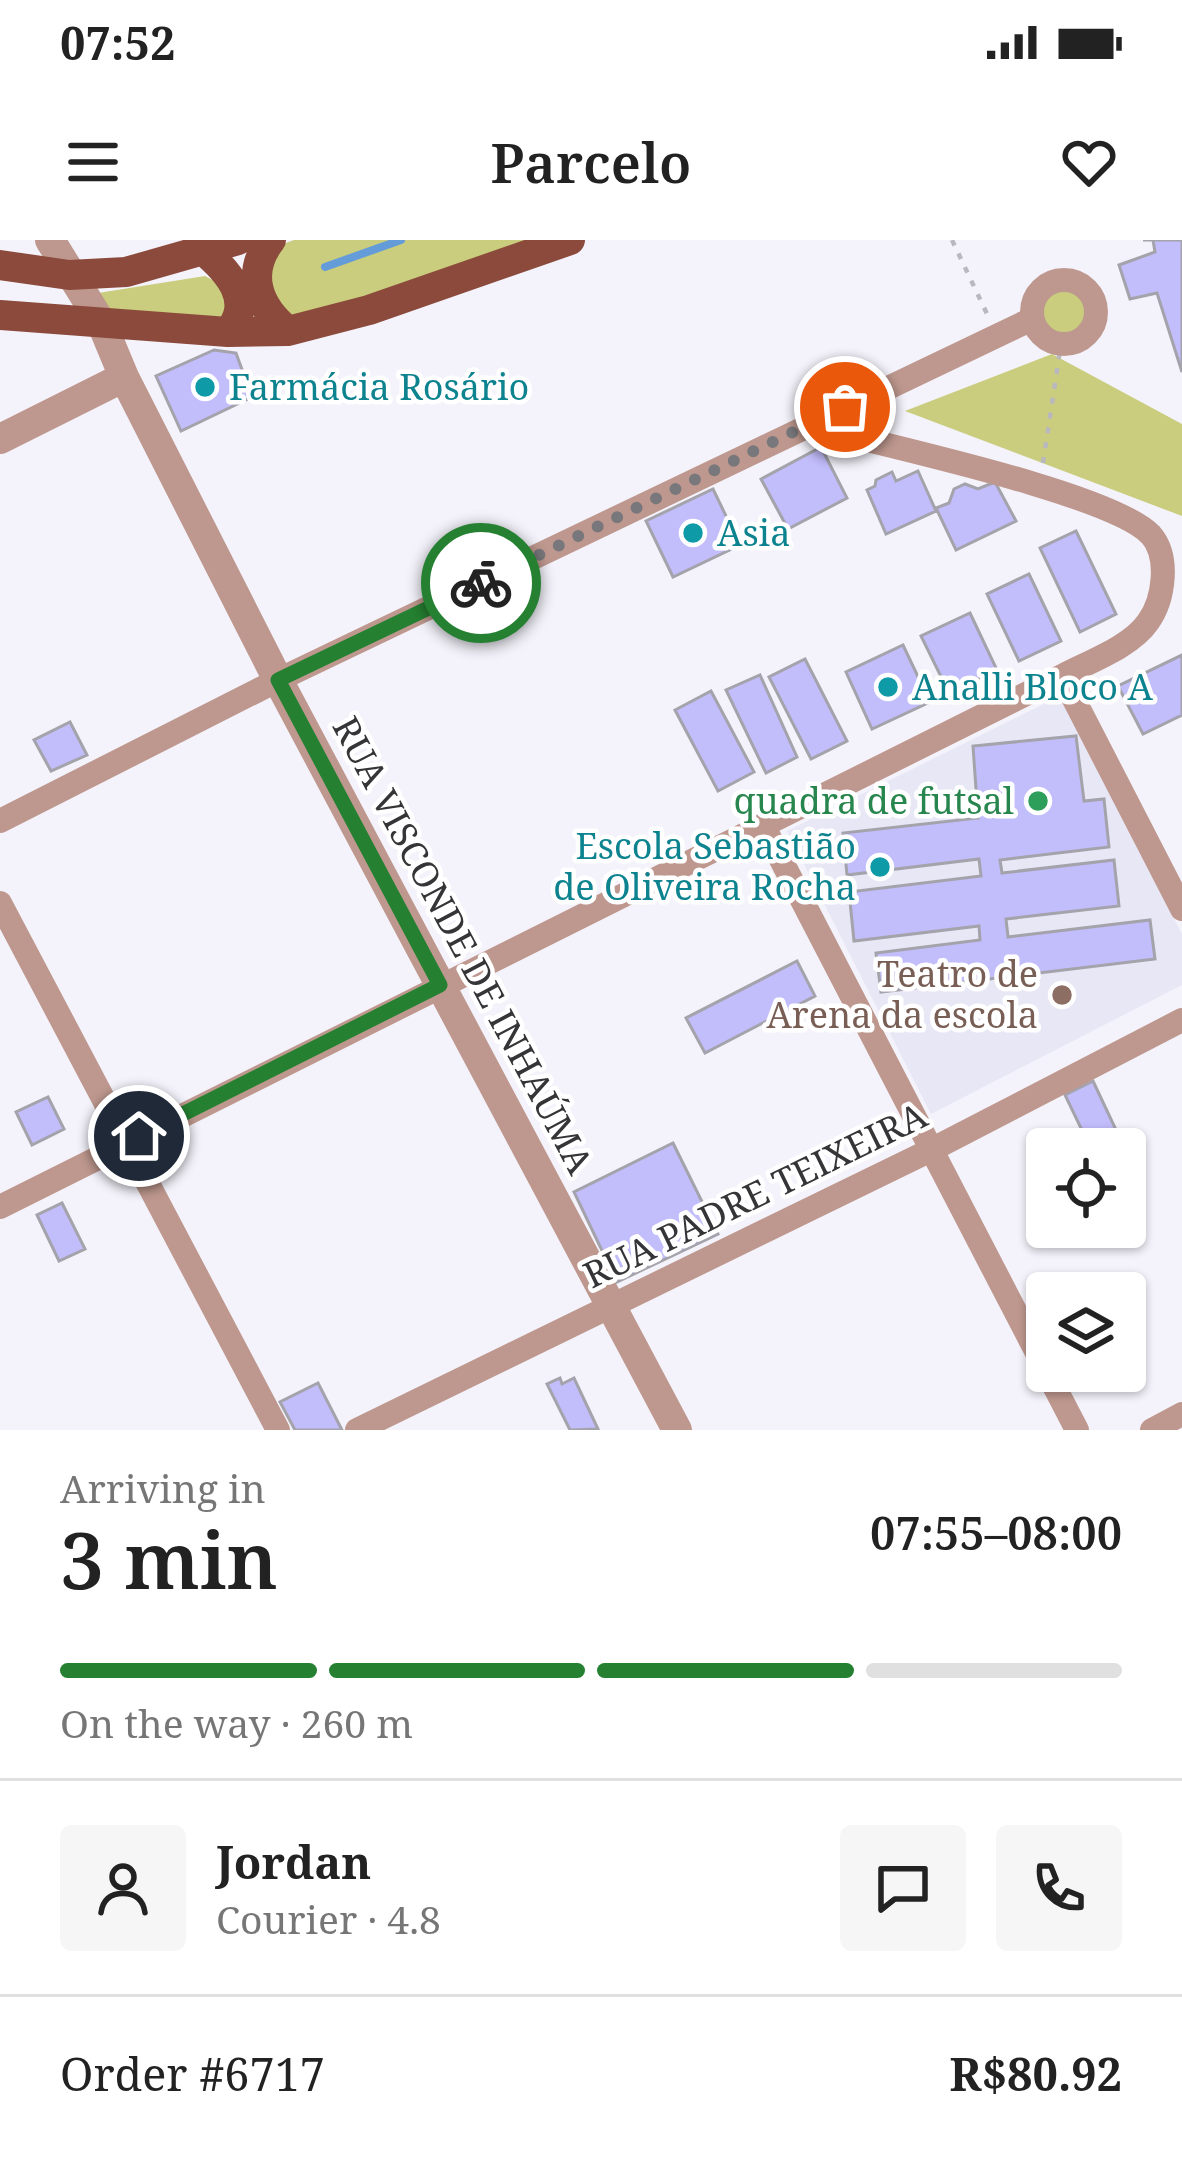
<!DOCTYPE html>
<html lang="en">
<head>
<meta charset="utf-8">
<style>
	:root { --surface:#fff; --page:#f6f6f6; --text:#222; --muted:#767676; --line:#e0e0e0; --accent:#258131 }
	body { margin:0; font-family:"Noto Serif",serif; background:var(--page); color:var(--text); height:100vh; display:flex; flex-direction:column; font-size:45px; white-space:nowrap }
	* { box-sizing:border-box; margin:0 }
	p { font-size:39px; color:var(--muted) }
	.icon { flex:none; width:66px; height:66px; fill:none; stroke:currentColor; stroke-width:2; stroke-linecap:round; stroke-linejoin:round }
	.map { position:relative; height:1190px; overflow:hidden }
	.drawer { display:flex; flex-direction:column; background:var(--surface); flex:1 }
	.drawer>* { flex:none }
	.controls { position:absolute; left:1026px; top:888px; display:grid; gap:24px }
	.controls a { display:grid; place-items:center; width:120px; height:120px; border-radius:12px; background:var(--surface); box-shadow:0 3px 9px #0004; font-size:60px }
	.pin { position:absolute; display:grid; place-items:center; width:102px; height:102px; color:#fff; margin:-51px; border:6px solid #fff; border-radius:50%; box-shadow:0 3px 12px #0007 }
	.courier { position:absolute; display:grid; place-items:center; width:120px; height:120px; margin:-60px; border:9px solid #258131; border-radius:50%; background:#fff; color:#222; box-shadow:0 3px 15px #0007 }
	.headline em { font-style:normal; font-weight:600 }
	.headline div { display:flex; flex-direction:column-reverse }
	.headline { display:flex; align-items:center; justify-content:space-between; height:204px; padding:0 60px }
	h1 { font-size:78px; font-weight:600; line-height:90px }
	.bar { display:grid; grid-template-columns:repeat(4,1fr); gap:18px 12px; align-content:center; height:144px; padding:0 60px }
	.bar i { height:15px; border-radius:9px; background:var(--line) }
	.bar .active { background:var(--accent) }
	.bar p { grid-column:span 4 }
	.line { display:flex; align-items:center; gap:30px; padding:0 60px; border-top:3px solid var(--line) }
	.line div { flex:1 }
	.round { display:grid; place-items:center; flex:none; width:126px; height:126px; border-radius:12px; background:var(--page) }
	.status { display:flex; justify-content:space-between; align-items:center; height:84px; padding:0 60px; background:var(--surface); direction:ltr }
	.status svg { height:33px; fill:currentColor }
	header { display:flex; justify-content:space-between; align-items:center; height:156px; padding:0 60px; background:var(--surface); font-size:54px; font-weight:600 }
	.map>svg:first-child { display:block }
	.built { fill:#e8e7f6 }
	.green { fill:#cacd7e }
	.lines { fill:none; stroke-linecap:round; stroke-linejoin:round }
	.stream { stroke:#639cd9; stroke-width:8 }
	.building { fill:#c2bdfb; stroke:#a4a3ab; stroke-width:3 }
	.path { stroke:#b9b8be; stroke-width:4.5; stroke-dasharray:6 9; stroke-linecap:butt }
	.minor { stroke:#be988e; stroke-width:24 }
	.tertiary { stroke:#be988e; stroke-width:30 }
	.primary { stroke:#8b4a3b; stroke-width:30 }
	.done { stroke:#78787c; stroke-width:12; stroke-dasharray:0 21.6 }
	.route { stroke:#258131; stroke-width:15 }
	.culture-dot { fill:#0f9aa8; stroke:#fff; stroke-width:4.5 }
	.leisure-dot { fill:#2e9e5b; stroke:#fff; stroke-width:4.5 }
	.education-dot { fill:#8d6e63; stroke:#fff; stroke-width:4.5 }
	.labels { text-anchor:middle; stroke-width:9; stroke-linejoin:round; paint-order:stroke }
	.culture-label { font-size:36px; fill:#0d838f; stroke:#fff; text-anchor:start }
	.leisure-label { font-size:36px; fill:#27864d; stroke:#fff; text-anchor:end }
	.street-label { font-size:36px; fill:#353538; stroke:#fff }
	.education-label { font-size:36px; fill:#785e54; stroke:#fff; text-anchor:end }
</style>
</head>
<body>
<div class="status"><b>07:52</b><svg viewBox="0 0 49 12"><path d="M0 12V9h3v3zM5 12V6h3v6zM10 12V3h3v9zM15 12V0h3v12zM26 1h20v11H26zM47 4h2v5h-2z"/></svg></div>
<header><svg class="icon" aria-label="menu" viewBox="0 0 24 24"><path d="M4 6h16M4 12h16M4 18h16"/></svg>Parcelo<svg class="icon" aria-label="heart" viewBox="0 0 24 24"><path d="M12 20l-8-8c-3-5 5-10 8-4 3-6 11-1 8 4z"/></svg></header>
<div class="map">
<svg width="1182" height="1190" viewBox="0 0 1182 1190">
	<rect width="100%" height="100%" fill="#f4f3fb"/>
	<!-- built -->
	<path class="built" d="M 1060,456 L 1182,694 L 1182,745 L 931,874 L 787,591 Z"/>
	<!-- green -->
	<path class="green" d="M 294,0 L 537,0 L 297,78 L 279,70 L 267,30 L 280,5 Z
		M 205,36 L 226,47 L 225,77 L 106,71 L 98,53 Z
		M1038 72a27 27 0 1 1 54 0a27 27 0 1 1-54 0Z
		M 1052,114 L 1182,184 L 1182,276 L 905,171 Z"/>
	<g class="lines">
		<!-- stream -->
		<path class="stream" d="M 325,27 L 401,0"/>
	</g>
	<!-- building -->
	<path class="building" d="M 1143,0 L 1182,0 L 1182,132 L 1157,53 L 1130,59 L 1119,25 L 1155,12 L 1153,0 Z
		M 214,110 L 236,113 L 252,157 L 181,191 L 156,136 Z
		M 821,207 L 847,258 L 788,289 L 761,239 Z
		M 918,231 L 936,271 L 886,294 L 867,250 L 875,246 L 876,240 L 892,232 L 896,241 Z
		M 995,242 L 1016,281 L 956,310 L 936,268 L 949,263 L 954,249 L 965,244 L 978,249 Z
		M 713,249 L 740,305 L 673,337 L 646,281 Z
		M 1076,291 L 1116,374 L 1080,392 L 1040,308 Z
		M 1029,334 L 1061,401 L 1019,421 L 987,354 Z
		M 970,373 L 997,430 L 949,453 L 921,396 Z
		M 903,405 L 930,462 L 872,489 L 846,432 Z
		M 1182,415 L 1182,475 L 1143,494 L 1118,446 Z
		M 805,419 L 847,501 L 811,519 L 769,437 Z
		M 760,435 L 797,517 L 766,533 L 726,450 Z
		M 711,451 L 754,532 L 718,551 L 675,470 Z
		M 70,482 L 87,515 L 51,531 L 34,500 Z
		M 1076,496 L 1084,561 L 1104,559 L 1109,607 L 1000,620 L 1002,633 L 1114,620 L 1119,666 L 1006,679 L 1008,697 L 1150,680 L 1155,719 L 881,752 L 876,713 L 980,700 L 979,686 L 854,701 L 849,652 L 981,636 L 979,619 L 847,635 L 843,593 L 978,578 L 973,506 Z
		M 797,721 L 815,756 L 705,813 L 686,778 Z
		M 1093,841 L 1133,926 L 1125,930 L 1125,909 L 1091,909 L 1065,855 Z
		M 48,857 L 64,889 L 32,905 L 16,872 Z
		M 673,903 L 718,994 L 617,1042 L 574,952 Z
		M 62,963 L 85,1009 L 59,1021 L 37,975 Z
		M 560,1138 L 562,1144 L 574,1138 L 598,1189 L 570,1190 L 547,1144 Z
		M 318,1143 L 342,1190 L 295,1190 L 280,1162 Z"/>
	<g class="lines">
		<!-- path -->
		<path class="path" d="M 952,0 L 988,76
			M 1043,223 L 1061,104"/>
		<!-- minor -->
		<path class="minor" d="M1032 72a32 32 0 1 1 64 0a32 32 0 1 1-64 0Z
			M 1062,436 L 1182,669
			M 0,581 L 278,440 L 1032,79
			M 763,585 L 1077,1190
			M 0,663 L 278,1190
			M 0,967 L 1062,436 C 1088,422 1131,407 1148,382 C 1164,360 1170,317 1151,295 C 1112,253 873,203 807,185
			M 357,1190 L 931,910 L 1182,780
			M 1152,1190 L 1182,1174"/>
		<!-- tertiary -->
		<path class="tertiary" d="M 50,0 L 102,84 L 124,137 L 278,440 L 677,1190
			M 0,199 L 124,137"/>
		<!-- primary -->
		<path class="primary" d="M 271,0 C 245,33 258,67 288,91
			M 204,11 C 229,32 255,62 228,92
			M 0,25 L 69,35 L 126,32 L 238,0
			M 0,75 L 228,92 L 288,91 L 369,70 L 570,0"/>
	</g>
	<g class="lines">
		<!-- done -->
		<path class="done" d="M 481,343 L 845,167"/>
		<!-- route -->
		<path class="route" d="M 139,896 L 440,745 L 278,440 L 481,343"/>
	</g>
	<!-- markers -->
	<g class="culture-dot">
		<circle cx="205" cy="147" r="12"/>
		<circle cx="693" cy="293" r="12"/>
		<circle cx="888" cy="447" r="12"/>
		<circle cx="880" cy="627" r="12"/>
	</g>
	<circle class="leisure-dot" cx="1038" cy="561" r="12"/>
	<circle class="education-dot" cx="1062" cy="755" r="12"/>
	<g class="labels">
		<!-- culture labels -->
		<g class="culture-label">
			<text x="229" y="160">Farmácia Rosário</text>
			<text x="717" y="306">Asia</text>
			<text x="912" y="460">Analli Bloco A</text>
			<text x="856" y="619" text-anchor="end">Escola Sebastião<tspan x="856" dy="41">de Oliveira Rocha</tspan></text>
		</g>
		<!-- leisure labels -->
		<g class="leisure-label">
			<text x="1014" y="574">quadra de futsal</text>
		</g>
		<!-- street labels -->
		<g class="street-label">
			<text transform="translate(463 705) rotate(62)" y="13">RUA VISCONDE DE INHAÚMA</text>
			<text transform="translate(755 955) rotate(-26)" y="13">RUA PADRE TEIXEIRA</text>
		</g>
		<!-- education labels -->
		<g class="education-label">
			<text x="1038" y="747">Teatro de<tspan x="1038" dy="41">Arena da escola</tspan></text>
		</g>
	</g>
</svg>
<div class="controls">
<a><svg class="icon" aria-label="locate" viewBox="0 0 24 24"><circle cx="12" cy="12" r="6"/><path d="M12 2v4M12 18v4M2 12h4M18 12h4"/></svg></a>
<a><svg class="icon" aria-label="layers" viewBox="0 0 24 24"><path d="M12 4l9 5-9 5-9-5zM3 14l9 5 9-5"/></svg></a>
</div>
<div class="pin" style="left:845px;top:167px;background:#ea580c"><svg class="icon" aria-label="bag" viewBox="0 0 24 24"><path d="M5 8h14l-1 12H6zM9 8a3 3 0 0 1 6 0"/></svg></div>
<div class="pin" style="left:139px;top:896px;background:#1f2937"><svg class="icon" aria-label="home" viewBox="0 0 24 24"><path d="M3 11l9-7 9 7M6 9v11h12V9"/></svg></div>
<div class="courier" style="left:481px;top:343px"><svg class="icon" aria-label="bike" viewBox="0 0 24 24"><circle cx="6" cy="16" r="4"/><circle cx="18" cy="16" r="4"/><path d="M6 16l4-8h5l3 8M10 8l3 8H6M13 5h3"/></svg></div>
</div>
<section class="drawer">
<div class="headline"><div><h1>3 min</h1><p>Arriving in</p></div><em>07:55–08:00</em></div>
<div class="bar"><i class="active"></i><i class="active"></i><i class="active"></i><i></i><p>On the way · 260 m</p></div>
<div class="line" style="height:216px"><a class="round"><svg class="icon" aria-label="person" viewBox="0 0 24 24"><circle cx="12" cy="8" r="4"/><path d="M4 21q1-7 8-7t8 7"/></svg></a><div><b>Jordan</b><p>Courier · 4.8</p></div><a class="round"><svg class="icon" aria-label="chat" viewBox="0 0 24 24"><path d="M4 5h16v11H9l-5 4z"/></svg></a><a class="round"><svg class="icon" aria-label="phone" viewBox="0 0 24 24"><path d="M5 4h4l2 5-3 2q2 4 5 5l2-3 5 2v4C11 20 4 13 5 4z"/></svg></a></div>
<div class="line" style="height:156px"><div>Order #6717</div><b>R$80.92</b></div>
</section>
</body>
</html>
